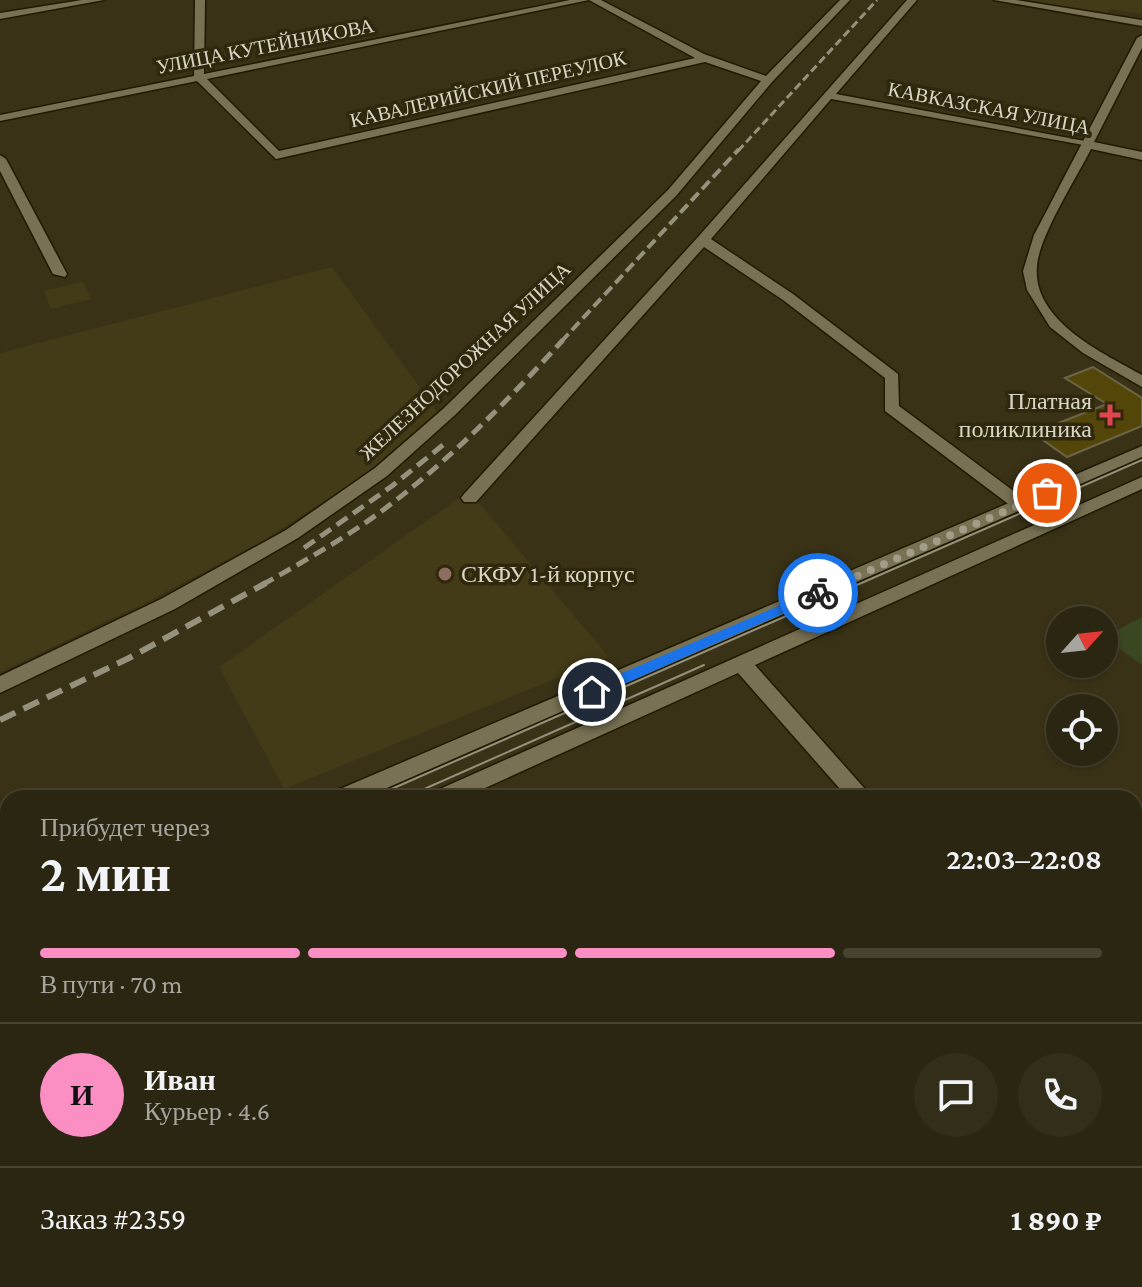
<!DOCTYPE html>
<html lang="ru">
<head>
<meta charset="utf-8">
<style>
	:root { --surface:#2b2611; --page:#332e1a; --text:#f1f3f6; --muted:#a6a59f; --line:#474331; --accent:#fb8fc4 }
	body { margin:0; font-family:"Crimson Pro",serif; background:var(--page); color:var(--text); height:100vh; display:flex; flex-direction:column; font-size:30px; white-space:nowrap }
	* { box-sizing:border-box; margin:0 }
	p { font-size:26px; color:var(--muted) }
	.icon { flex:none; width:44px; height:44px; fill:none; stroke:currentColor; stroke-width:2; stroke-linecap:round; stroke-linejoin:round }
	.map { position:relative; flex:1; overflow:hidden }
	.side { position:absolute; left:0px; top:790px; width:1142px; height:498px; display:flex; flex-direction:column; background:var(--surface); border-radius:24px 24px 0 0; box-shadow:0 2px 6px #0004,0 0 0 2px var(--line) }
	.side>* { flex:none }
	.needle { width:52px; rotate:63deg }
	.fabs { position:absolute; left:1046px; top:606px; display:grid; gap:16px }
	.fabs a { display:grid; place-items:center; width:72px; height:72px; border-radius:50%; background:var(--surface); box-shadow:0 2px 6px #0004,0 0 0 2px var(--line); font-size:40px }
	.pin { position:absolute; display:grid; place-items:center; width:68px; height:68px; color:#fff; margin:-34px; border:4px solid #fff; border-radius:50%; box-shadow:0 2px 8px #0007 }
	.courier { position:absolute; display:grid; place-items:center; width:80px; height:80px; margin:-40px; border:6px solid #1a73e8; border-radius:50%; background:#fff; color:#222; box-shadow:0 2px 10px #0007 }
	.summary em { font-style:normal; font-weight:600 }
	.summary div { display:flex; flex-direction:column-reverse }
	.summary { display:flex; align-items:center; justify-content:space-between; height:136px; padding:0 40px }
	h1 { font-size:52px; font-weight:600; line-height:60px }
	.bar { display:grid; grid-template-columns:repeat(4,1fr); gap:12px 8px; align-content:center; height:96px; padding:0 40px }
	.bar i { height:10px; border-radius:6px; background:var(--line) }
	.bar .on { background:var(--accent) }
	.bar p { grid-column:span 4 }
	.line { display:flex; align-items:center; gap:20px; padding:0 40px; border-top:2px solid var(--line) }
	.line div { flex:1 }
	.round { display:grid; place-items:center; flex:none; width:84px; height:84px; border-radius:42px; background:var(--page) }
	.map>svg:first-child { display:block }
	.built { fill:#433a17 }
	.green { fill:#3a4721 }
	.building { fill:#544609; stroke:#6c6548; stroke-width:2 }
	.lines { fill:none; stroke-linecap:round; stroke-linejoin:round }
	.minor-casing { stroke:#201a01; stroke-width:3 }
	.tertiary-casing { stroke:#201a01; stroke-width:3 }
	.primary-casing { stroke:#201a01; stroke-width:3 }
	.minor { fill:#787154; fill-rule:evenodd }
	.tertiary { fill:#787154; fill-rule:evenodd }
	.primary { fill:#b67f5e; fill-rule:evenodd }
	.tram-far1 { stroke:#96917c; stroke-width:2 }
	.tram { stroke:#96917c; stroke-width:3 }
	.rail-far3 { stroke:#96917c; stroke-width:3; stroke-dasharray:8 4; stroke-linecap:butt }
	.rail-far2 { stroke:#96917c; stroke-width:4; stroke-dasharray:11 5; stroke-linecap:butt }
	.rail-far1 { stroke:#96917c; stroke-width:5; stroke-dasharray:13 7; stroke-linecap:butt }
	.rail { stroke:#96917c; stroke-width:6; stroke-dasharray:17 9; stroke-linecap:butt }
	.route { fill:#1a73e8 }
	.done { stroke:#a29d89; stroke-width:8; stroke-dasharray:0 14.4 }
	.health-dot { fill:#e0444e; stroke:#2f280d; stroke-width:3 }
	.education-dot { fill:#8d6e63; stroke:#2f280d; stroke-width:3 }
	.labels { text-anchor:middle; stroke-width:7; stroke-linejoin:round; paint-order:stroke }
	.far-street-label { font-size:20px; fill:#dad6c6; stroke:#2f280d }
	.poi-label { font-size:24px; fill:#dad6c6; stroke:#2f280d; text-anchor:end }
</style>
</head>
<body>
<div class="map">
<svg width="1142" height="1287" viewBox="0 0 1142 1287">
	<rect width="100%" height="100%" fill="#393217"/>
	<!-- built -->
	<path class="built" d="M 1021,0 L 1142,0 L 1142,14 L 1111,9 L 1107,13 Z
		M 332,267 L 439,414 L 373,469 L 263,541 L 141,605 L 0,672 L 0,353 Z
		M 83,282 L 91,299 L 50,309 L 44,291 Z
		M 469,491 L 609,657 L 284,789 L 219,667 Z"/>
	<!-- green -->
	<path class="green" d="M 1142,617 L 1142,665 L 1104,637 Z"/>
	<!-- building -->
	<path class="building" d="M 1093,367 L 1142,398 L 1142,426 L 1067,457 L 1033,433 L 1107,404 L 1065,378 Z"/>
	<g class="lines">
		<!-- minor casing -->
		<g class="minor-casing">
			<path id="minor" d="M 82,0 L 104,0 L 0,19 L 0,13 Z
				M 195,0 L 205,0 L 204,74 L 570,0 L 589,0 L 207,79 L 279,151 L 695,58 L 589,0 L 601,0 L 704,54 L 766,76 L 840,0 L 850,0 L 772,82 L 676,196 L 455,415 L 387,476 L 298,538 L 175,609 L 0,693 L 0,676 L 161,599 L 286,530 L 375,468 L 443,409 L 668,190 L 761,81 L 705,62 L 276,159 L 197,81 L 0,121 L 0,115 L 194,76 Z
				M 907,0 L 917,0 L 836,94 L 1085,141 L 1091,144 L 1089,146 L 831,99 L 711,239 L 793,294 L 898,374 L 899,406 L 1027,501 L 1030,505 L 1027,509 L 1015,509 L 885,411 L 885,378 L 783,300 L 704,247 L 476,502 L 464,502 L 461,498 L 464,494 L 698,237 Z
				M 994,0 L 1016,0 L 1142,20 L 1142,26 Z
				M 0,155 L 6,159 L 67,274 L 65,277 L 53,274 L 0,171 Z
				M 0,995 L 8,998 L 8,1051 L 0,1048 Z
				M 55,1280 L 85,1280 L 87,1287 L 57,1287 Z
				M 578,1280 L 609,1280 L 612,1287 L 581,1287 Z"/>
		</g>
		<!-- tertiary casing -->
		<g class="tertiary-casing">
			<path id="tertiary" d="M 1142,35 L 1142,48 L 1094,142 L 1142,152 L 1142,160 L 1091,149 C 1077,177 1039,236 1037,266 C 1032,321 1103,353 1142,375 L 1142,387 L 1083,353 L 1050,327 L 1027,290 L 1023,271 L 1034,235 L 1137,38 Z
				M 1142,446 L 1142,457 L 364,798 L 330,798 L 333,792 Z
				M 1142,477 L 1142,489 L 755,665 L 873,798 L 848,798 L 738,673 L 463,798 L 430,798 L 433,792 Z
				M 8,930 L 8,953 L 0,956 L 0,933 Z
				M 8,980 L 8,1004 L 0,1007 L 0,983 Z
				M 1134,1086 L 1142,1090 L 1142,1122 L 1134,1119 Z"/>
		</g>
		<!-- primary casing -->
		<g class="primary-casing">
			<path id="primary" d="M 1142,1174 L 1142,1206 L 1134,1210 L 1134,1178 Z
				M 1142,1264 L 1142,1287 L 1117,1287 L 1120,1280 L 1134,1280 L 1134,1267 Z
				M 1003,1280 L 1039,1280 L 1036,1287 L 1000,1287 Z"/>
		</g>
		<!-- minor -->
		<use href="#minor" class="minor"/>
		<!-- tertiary -->
		<use href="#tertiary" class="tertiary"/>
		<!-- primary -->
		<use href="#primary" class="primary"/>
		<!-- tram-far1 -->
		<path class="tram-far1" d="M 371,798 L 1142,460
			M 404,798 L 704,665"/>
		<!-- tram -->
		<path class="tram" d="M 0,960 L 8,957
			M 0,978 L 8,974"/>
		<!-- rail-far3 -->
		<path class="rail-far3" d="M 738,151 L 877,0"/>
		<!-- rail-far2 -->
		<path class="rail-far2" d="M 561,342 L 739,149"/>
		<!-- rail-far1 -->
		<path class="rail-far1" d="M 304,548 L 392,486 L 448,441
			M 262,585 C 306,560 351,535 391,504 C 454,456 510,398 563,340"/>
		<!-- rail -->
		<path class="rail" d="M 0,720 L 129,658 L 266,583"/>
	</g>
	<!-- route -->
	<path class="route" d="M 818,589 L 824,593 L 822,596 L 597,696 L 587,696 L 585,692 L 587,688 Z"/>
	<g class="lines">
		<!-- done -->
		<path class="done" d="M 818,593 L 1047,493"/>
	</g>
	<!-- markers -->
	<path class="health-dot" d="M1106 403h8v8h8v8h-8v8h-8v-8h-8v-8h8z"/>
	<circle class="education-dot" cx="445" cy="574" r="8"/>
	<g class="labels">
		<!-- far-street labels -->
		<g class="far-street-label">
			<text transform="translate(265 46) rotate(-11)" y="7">УЛИЦА КУТЕЙНИКОВА</text>
			<text transform="translate(488 89) rotate(-13)" y="7">КАВАЛЕРИЙСКИЙ ПЕРЕУЛОК</text>
			<text transform="translate(989 108) rotate(11)" y="7">КАВКАЗСКАЯ УЛИЦА</text>
			<text transform="translate(465 361) rotate(-43)" y="7">ЖЕЛЕЗНОДОРОЖНАЯ УЛИЦА</text>
		</g>
		<!-- poi labels -->
		<g class="poi-label">
			<text x="1092" y="409">Платная<tspan x="1092" dy="28">поликлиника</tspan></text>
			<text x="461" y="582" text-anchor="start">СКФУ 1-й корпус</text>
		</g>
	</g>
</svg>
<div class="fabs">
<a><svg class="needle" viewBox="-14 -14 28 28"><path d="M0-13l5 13h-10z" fill="#e53935"/><path d="M0 13l5-13h-10z" fill="#a6a59f"/></svg></a>
<a><svg class="icon" aria-label="locate" viewBox="0 0 24 24"><circle cx="12" cy="12" r="6"/><path d="M12 2v4M12 18v4M2 12h4M18 12h4"/></svg></a>
</div>
<div class="pin" style="left:1047px;top:493px;background:#ea580c"><svg class="icon" aria-label="bag" viewBox="0 0 24 24"><path d="M5 8h14l-1 12H6zM9 8a3 3 0 0 1 6 0"/></svg></div>
<div class="pin" style="left:592px;top:692px;background:#1f2937"><svg class="icon" aria-label="home" viewBox="0 0 24 24"><path d="M3 11l9-7 9 7M6 9v11h12V9"/></svg></div>
<div class="courier" style="left:818px;top:593px"><svg class="icon" aria-label="bike" viewBox="0 0 24 24"><circle cx="6" cy="16" r="4"/><circle cx="18" cy="16" r="4"/><path d="M6 16l4-8h5l3 8M10 8l3 8H6M13 5h3"/></svg></div>
<section class="side">
<div class="summary"><div><h1>2 мин</h1><p>Прибудет через</p></div><em>22:03–22:08</em></div>
<div class="bar"><i class="on"></i><i class="on"></i><i class="on"></i><i></i><p>В пути · 70 m</p></div>
<div class="line" style="height:144px"><b class="round" style="background:var(--accent);color:#111">И</b><div><b>Иван</b><p>Курьер · 4.6</p></div><a class="round"><svg class="icon" aria-label="chat" viewBox="0 0 24 24"><path d="M4 5h16v11H9l-5 4z"/></svg></a><a class="round"><svg class="icon" aria-label="phone" viewBox="0 0 24 24"><path d="M5 4h4l2 5-3 2q2 4 5 5l2-3 5 2v4C11 20 4 13 5 4z"/></svg></a></div>
<div class="line" style="height:104px"><div>Заказ #2359</div><b>1 890 ₽</b></div>
</section>
</div>
</body>
</html>
